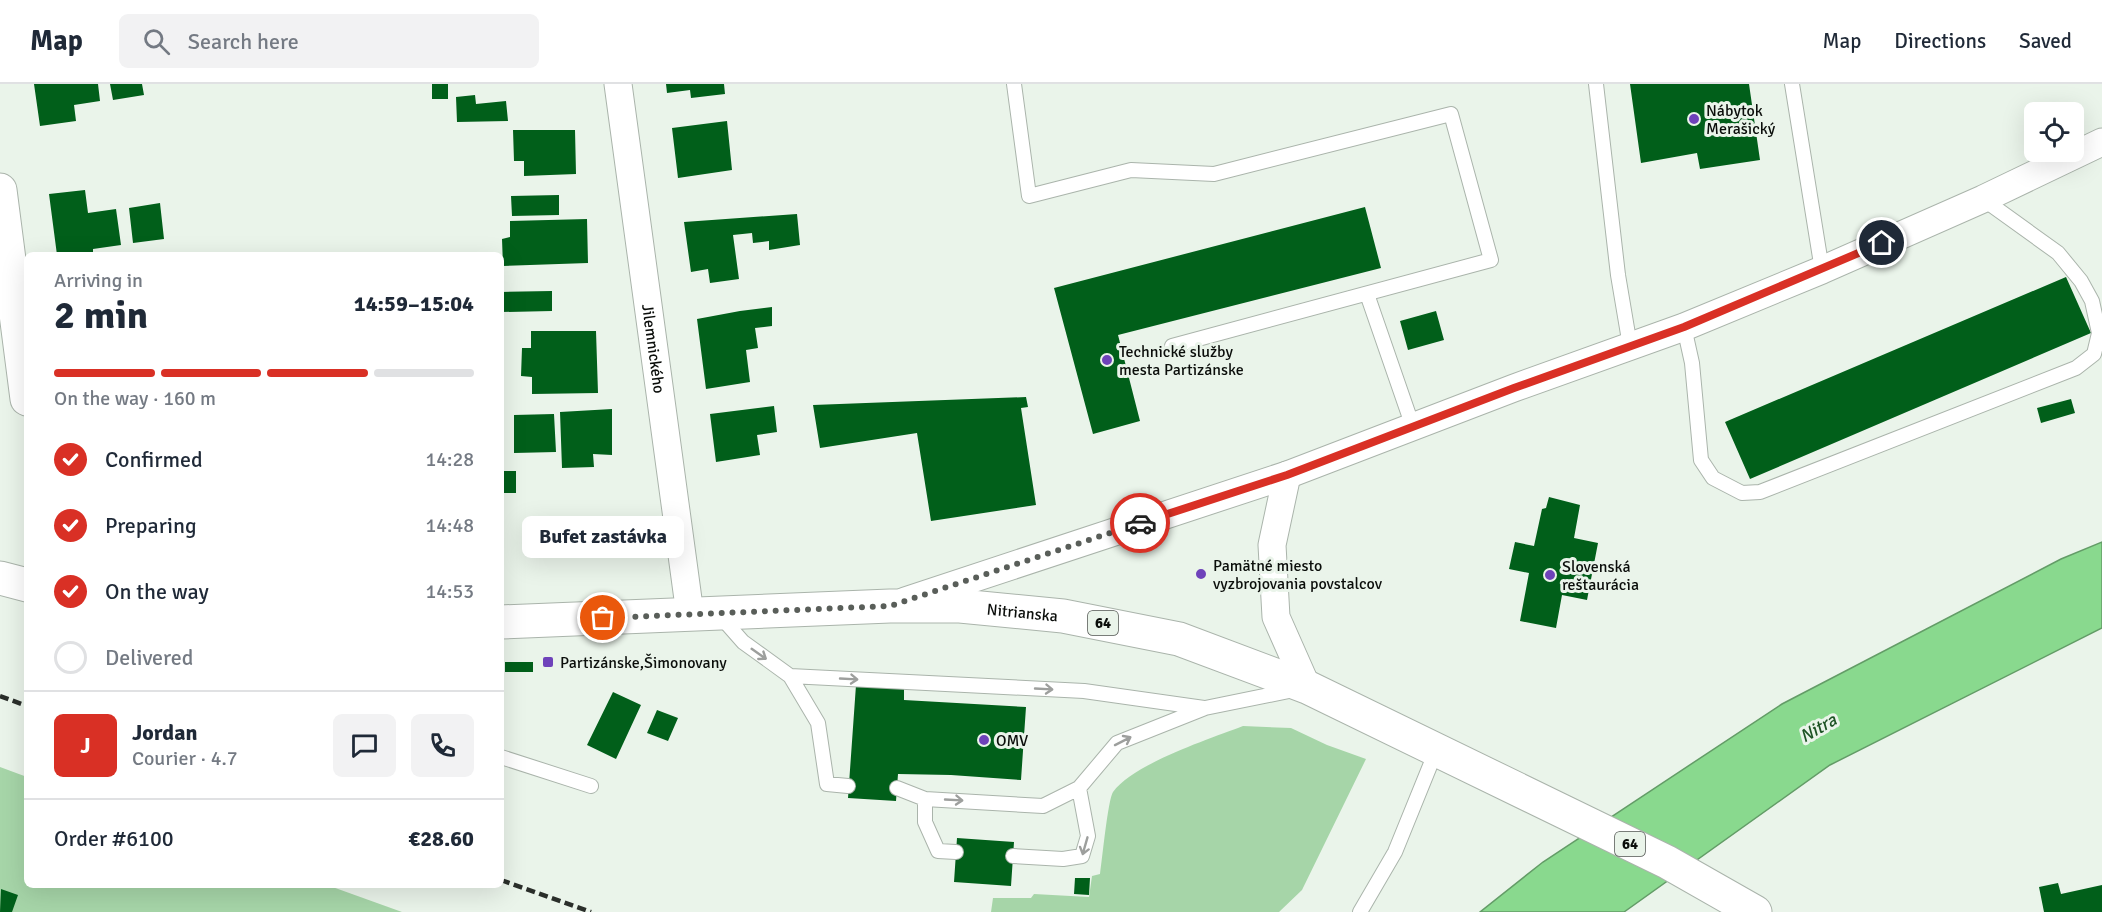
<!DOCTYPE html>
<html lang="en">
<head>
<meta charset="utf-8">
<style>
	:root { --surface:#fff; --page:#f2f2f3; --text:#1f2937; --muted:#747a83; --line:#e0e1e3; --accent:#d93025 }
	body { margin:0; font-family:Signika,sans-serif; background:var(--page); color:var(--text); height:100vh; display:flex; flex-direction:column; font-size:22px; white-space:nowrap }
	* { box-sizing:border-box; margin:0 }
	p { font-size:20px; color:var(--muted) }
	.icon { flex:none; width:33px; height:33px; fill:none; stroke:currentColor; stroke-width:2; stroke-linecap:round; stroke-linejoin:round }
	.map { position:relative; flex:1; overflow:hidden }
	.side { position:absolute; left:24px; top:168px; width:480px; height:636px; display:flex; flex-direction:column; background:var(--surface); border-radius:9px; box-shadow:0 6px 24px #0002 }
	.side>* { flex:none }
	.tools { position:absolute; left:2024px; top:18px; display:grid; gap:12px }
	.tools a { display:grid; place-items:center; width:60px; height:60px; border-radius:9px; background:var(--surface); box-shadow:0 6px 24px #0002; font-size:30px }
	.pin { position:absolute; display:grid; place-items:center; width:51px; height:51px; color:#fff; margin:-26px; border:3px solid #fff; border-radius:50%; box-shadow:0 2px 6px #0007 }
	.courier { position:absolute; display:grid; place-items:center; width:60px; height:60px; margin:-30px; border:4px solid #d93025; border-radius:50%; background:#fff; color:#222; box-shadow:0 2px 8px #0007 }
	.bubble { position:absolute; height:42px; border-radius:9px; background:var(--surface); box-shadow:0 6px 24px #0002; font-size:20px; font-weight:800; line-height:42px; text-align:center }
	.summary em { font-style:normal; font-weight:800 }
	.summary div { display:flex; flex-direction:column-reverse }
	.summary { display:flex; align-items:center; justify-content:space-between; height:102px; padding:0 30px }
	h1 { font-size:39px; font-weight:800; line-height:45px }
	.bar { display:grid; grid-template-columns:repeat(4,1fr); gap:9px 6px; align-content:center; height:72px; padding:0 30px }
	.bar i { height:8px; border-radius:4px; background:var(--line) }
	.bar .selected { background:var(--accent) }
	.bar p { grid-column:span 4 }
	.line { display:flex; align-items:center; gap:15px; padding:0 30px; border-top:2px solid var(--line) }
	.line div { flex:1 }
	.round { display:grid; place-items:center; flex:none; width:63px; height:63px; border-radius:9px; background:var(--page) }
	ol { padding:0 30px; list-style:none }
	li { display:flex; align-items:center; gap:18px; height:66px }
	li p { margin-inline-start:auto }
	li .icon { padding:6px; border-radius:50%; background:var(--accent); color:#fff; stroke-width:4 }
	li:last-child { color:var(--muted) }
	li i { width:33px; height:33px; border:3px solid var(--line); border-radius:50% }
	header { display:flex; align-items:center; gap:36px; box-sizing:border-box; height:84px; padding:0 30px; background:var(--surface); border-bottom:2px solid var(--line) }
	header strong { font-size:28px }
	nav { display:flex; gap:33px; margin-inline-start:auto; font-size:21px }
	.search { width:420px; height:54px; background:var(--page); display:flex; align-items:center; gap:15px; box-sizing:border-box; padding:0 21px; border-radius:9px; color:var(--muted); font-size:22px }
	.map>svg:first-child { display:block }
	.green { fill:#a6d5a8 }
	.water { fill:#89d98e; stroke:#639c67; stroke-width:1.5 }
	.building { fill:#015f1a }
	.lines { fill:none; stroke-linecap:round; stroke-linejoin:round }
	.lane-casing { stroke:#aab4ab; stroke-width:16 }
	.street-casing { stroke:#aab4ab; stroke-width:29 }
	.secondary-casing { stroke:#aab4ab; stroke-width:35 }
	.primary-casing { stroke:#aab4ab; stroke-width:35 }
	.lane { stroke:#fff; stroke-width:14 }
	.street { stroke:#fff; stroke-width:27 }
	.secondary { stroke:#fff; stroke-width:33 }
	.primary { stroke:#fff; stroke-width:33 }
	.rail { stroke:#2a2e2a; stroke-width:4.5; stroke-dasharray:9 4.5; stroke-linecap:butt }
	.oneway { stroke:#9d9f9d }
	.done { stroke:#595e59; stroke-width:6; stroke-dasharray:0 10.8 }
	.route { stroke:#d93025; stroke-width:8 }
	.poi-dot { fill:#6e42ba; stroke:#eaf4ea; stroke-width:2 }
	.labels { text-anchor:middle; stroke-width:6; stroke-linejoin:round; paint-order:stroke }
	.shield { fill:#eaf4ea; stroke:#4e534e; stroke-width:1.5 }
	.shield-label { font-size:15px; font-weight:bold; fill:#0b0e0b }
	.poi-label { font-size:16px; fill:#0b0e0b; stroke:#eaf4ea; text-anchor:start }
	.street-label { font-size:16px; fill:#0b0e0b; stroke:#eaf4ea }
	.water-label { font-size:18px; font-style:italic; fill:#1d5324; stroke:#eaf4ea }
</style>
</head>
<body>
<header>
<strong>Map</strong>
<div class="search"><svg class="icon" aria-label="search" viewBox="0 0 24 24"><circle cx="10" cy="10" r="6"/><path d="M15 15l6 6"/></svg>Search here</div>
<nav><a>Map</a><a>Directions</a><a>Saved</a></nav>
</header>
<div class="map">
<svg width="2102" height="828" viewBox="0 0 2102 828">
	<rect width="100%" height="100%" fill="#eaf4ea"/>
	<!-- green -->
	<path class="green" d="M 1243,642 L 1291,644 L 1327,661 L 1366,675 L 1302,806 L 1279,828 L 991,828 L 993,814 L 1031,814 L 1034,810 L 1089,813 L 1092,792 L 1100,790 C 1102,777 1108,715 1113,708 C 1133,680 1209,655 1243,642 Z
		M 0,683 L 27,693 L 27,801 L 327,801 L 402,828 L 0,828 Z"/>
	<!-- water -->
	<path class="water" d="M 2102,458 L 2102,544 L 1830,681 L 1624,828 L 1480,828 L 1543,778 L 1782,620 L 2061,475 Z"/>
	<!-- building -->
	<path class="building" d="M 34,0 L 98,0 L 100,17 L 74,21 L 76,37 L 40,42 Z
		M 110,0 L 142,0 L 144,11 L 113,16 Z
		M 432,0 L 448,0 L 448,15 L 432,15 Z
		M 666,0 L 724,0 L 725,10 L 691,14 L 690,6 L 667,9 Z
		M 1630,0 L 1749,0 L 1760,76 L 1700,85 L 1697,69 L 1641,79 Z
		M 475,11 L 476,20 L 506,17 L 508,37 L 457,38 L 456,13 Z
		M 727,37 L 732,86 L 678,94 L 672,44 Z
		M 513,46 L 575,46 L 576,90 L 524,92 L 524,77 L 514,77 Z
		M 85,106 L 88,129 L 116,125 L 121,161 L 93,165 L 93,171 L 57,171 L 49,110 Z
		M 559,111 L 559,131 L 512,132 L 511,112 Z
		M 160,119 L 164,155 L 133,159 L 129,124 Z
		M 1365,123 L 1381,184 L 1118,251 L 1140,337 L 1093,350 L 1054,204 Z
		M 797,130 L 800,161 L 769,166 L 769,157 L 753,159 L 752,149 L 733,151 L 739,195 L 710,199 L 708,185 L 691,188 L 684,138 Z
		M 587,135 L 588,179 L 503,182 L 502,155 L 510,153 L 510,137 Z
		M 2066,193 L 2091,249 L 1750,395 L 1725,338 Z
		M 552,207 L 552,227 L 502,228 L 501,208 Z
		M 772,223 L 772,242 L 755,244 L 758,264 L 746,266 L 750,298 L 706,305 L 697,235 L 740,227 Z
		M 1436,227 L 1444,256 L 1408,266 L 1400,237 Z
		M 531,247 L 596,247 L 598,309 L 532,310 L 532,293 L 521,292 L 522,264 L 531,264 Z
		M 1026,313 L 1028,323 L 1021,324 L 1036,421 L 931,437 L 917,349 L 820,364 L 813,321 Z
		M 2071,315 L 2075,329 L 2041,339 L 2037,324 Z
		M 774,322 L 777,348 L 757,351 L 760,371 L 716,378 L 710,330 Z
		M 612,325 L 612,371 L 593,370 L 594,383 L 562,384 L 560,328 Z
		M 554,330 L 556,368 L 514,369 L 514,331 Z
		M 501,387 L 516,387 L 516,409 L 501,409 Z
		M 1549,413 L 1580,421 L 1574,454 L 1598,459 L 1587,516 L 1562,511 L 1556,544 L 1520,537 L 1529,489 L 1509,485 L 1515,458 L 1534,462 L 1542,425 L 1546,424 Z
		M 505,578 L 533,578 L 533,588 L 505,588 Z
		M 856,601 L 904,605 L 904,616 L 1026,623 L 1021,696 L 951,691 L 898,690 L 896,717 L 848,714 Z
		M 613,608 L 641,621 L 616,675 L 587,661 Z
		M 657,626 L 678,634 L 668,657 L 647,649 Z
		M 957,754 L 1014,758 L 1011,802 L 954,798 Z
		M 1075,794 L 1090,794 L 1089,811 L 1074,810 Z
		M 2058,799 L 2061,810 L 2102,801 L 2102,828 L 2044,828 L 2039,803 Z
		M 1,805 L 18,811 L 12,828 L 0,828 Z"/>
	<g class="lines">
		<!-- lane casing -->
		<g class="lane-casing">
			<path id="lane" d="M 1014,0 L 1029,112 L 1131,86 L 1214,90 L 1451,30 L 1491,176 L 1172,262
				M 1596,0 L 1618,191 L 1630,262
				M 1792,0 L 1822,186
				M 1367,210 L 1413,343
				M 1684,243 L 1692,279 L 1701,376 L 1713,394 L 1742,409 L 1760,408 L 2076,284 L 2094,270 L 2099,249 L 2092,217 L 2081,197 L 2058,169 L 1983,115
				M 721,533 L 743,558 L 790,592 L 818,639 L 827,700 L 848,702
				M 790,592 L 1084,607 L 1204,624
				M 501,673 L 591,702
				M 897,704 L 925,715 L 1043,722 L 1079,704 L 1117,659 L 1205,624 L 1294,606
				M 925,715 L 925,738 L 938,767 L 956,768
				M 1013,772 L 1063,775 L 1082,772 L 1088,752 L 1079,704
				M 1360,828 L 1395,768 L 1436,667"/>
		</g>
		<!-- street casing -->
		<g class="street-casing">
			<g id="street">
				<path id="s1" d="M 618,0 L 690,530"/>
				<path d="M 1287,391 L 1272,461 L 1276,533 L 1307,603"/>
				<path d="M 905,517 L 1287,391 L 1514,304 L 1684,243 L 1822,186 L 1983,115 L 2102,58"/>
			</g>
		</g>
		<!-- secondary casing -->
		<g class="secondary-casing">
			<path id="secondary" d="M 0,106 L 27,315"/>
		</g>
		<!-- primary casing -->
		<g class="primary-casing">
			<g id="primary">
				<path d="M 0,494 L 27,501"/>
				<path id="s2" d="M 501,538 L 890,522 L 960,522 L 1063,532 L 1179,555 L 1307,603 L 1667,778 L 1755,828"/>
			</g>
		</g>
		<!-- lane -->
		<use href="#lane" class="lane"/>
		<!-- street -->
		<use href="#street" class="street"/>
		<!-- secondary -->
		<use href="#secondary" class="secondary"/>
		<!-- primary -->
		<use href="#primary" class="primary"/>
		<!-- rail -->
		<path class="rail" d="M 0,612 L 27,622
			M 501,796 L 591,828"/>
	</g>
	<!-- one-way arrows -->
	<defs><path id="oneway-shaft" d="M-6 0H5M1.5-3L5.5 0L1.5 3" fill="none" stroke-width="1.6" stroke-linecap="round" stroke-linejoin="round" transform="scale(1.5)"/></defs>
	<g class="oneway">
		<use href="#oneway-shaft" transform="translate(759 570) rotate(35)"/>
		<use href="#oneway-shaft" transform="translate(849 595) rotate(3)"/>
		<use href="#oneway-shaft" transform="translate(1044 605) rotate(3)"/>
		<use href="#oneway-shaft" transform="translate(1123 657) rotate(-27)"/>
		<use href="#oneway-shaft" transform="translate(954 716) rotate(3)"/>
		<use href="#oneway-shaft" transform="translate(1085 762) rotate(106)"/>
	</g>
	<g class="lines">
		<!-- done -->
		<path class="done" d="M 603,534 L 890,522 L 1140,439"/>
		<!-- route -->
		<path class="route" d="M 1140,439 L 1287,391 L 1514,304 L 1684,243 L 1882,159"/>
	</g>
	<!-- markers -->
	<g class="poi-dot">
		<circle cx="1694" cy="35" r="6"/>
		<circle cx="1107" cy="276" r="6"/>
		<circle cx="1201" cy="490" r="6"/>
		<circle cx="1550" cy="491" r="6"/>
		<rect x="542" y="572" width="12" height="12" rx="3"/>
		<circle cx="984" cy="656" r="6"/>
	</g>
	<g class="labels">
		<!-- shield labels -->
		<g class="shield">
			<rect x="1088" y="527" width="30" height="24" rx="4.5"/>
			<rect x="1615" y="748" width="30" height="24" rx="4.5"/>
		</g>
		<g class="shield-label">
			<text x="1103" y="544">64</text>
			<text x="1630" y="765">64</text>
		</g>
		<!-- poi labels -->
		<g class="poi-label">
			<text x="1706" y="32">Nábytok<tspan x="1706" dy="18">Merašický</tspan></text>
			<text x="1119" y="273">Technické služby<tspan x="1119" dy="18">mesta Partizánske</tspan></text>
			<text x="1213" y="487">Pamätné miesto<tspan x="1213" dy="18">vyzbrojovania povstalcov</tspan></text>
			<text x="1562" y="488">Slovenská<tspan x="1562" dy="18">reštaurácia</tspan></text>
			<text x="560" y="584">Partizánske,Šimonovany</text>
			<text x="996" y="662">OMV</text>
		</g>
		<!-- street labels -->
		<g class="street-label">
			<text dy="6" stroke="none"><textPath href="#s1" startOffset="267">Jilemnického</textPath></text>
			<text dy="6" stroke="none"><textPath href="#s2" startOffset="522">Nitrianska</textPath></text>
		</g>
		<!-- water labels -->
		<g class="water-label">
			<text transform="translate(1818 644) rotate(-30)" y="6">Nitra</text>
		</g>
	</g>
</svg>
<div class="tools">
<a><svg class="icon" aria-label="locate" viewBox="0 0 24 24"><circle cx="12" cy="12" r="6"/><path d="M12 2v4M12 18v4M2 12h4M18 12h4"/></svg></a>
</div>
<div class="pin" style="left:603px;top:534px;background:#ea580c"><svg class="icon" aria-label="bag" viewBox="0 0 24 24"><path d="M5 8h14l-1 12H6zM9 8a3 3 0 0 1 6 0"/></svg></div>
<div class="pin" style="left:1882px;top:159px;background:#1f2937"><svg class="icon" aria-label="home" viewBox="0 0 24 24"><path d="M3 11l9-7 9 7M6 9v11h12V9"/></svg></div>
<div class="courier" style="left:1140px;top:439px"><svg class="icon" aria-label="car" viewBox="0 0 24 24"><path d="M5 17H2v-5l4-1 3-4h7l3 4 3 1v5h-3M9 17h6M6 11h13"/><circle cx="7" cy="17" r="2"/><circle cx="17" cy="17" r="2"/></svg></div>
<div class="bubble" style="left:522px;top:432px;width:162px">Bufet zastávka</div>
<section class="side">
<div class="summary"><div><h1>2 min</h1><p>Arriving in</p></div><em>14:59–15:04</em></div>
<div class="bar"><i class="selected"></i><i class="selected"></i><i class="selected"></i><i></i><p>On the way · 160 m</p></div>
<ol>
<li><svg class="icon" aria-label="check" viewBox="0 0 24 24"><path d="M5 12l5 5 9-10"/></svg>Confirmed<p>14:28</p></li>
<li><svg class="icon" aria-label="check" viewBox="0 0 24 24"><path d="M5 12l5 5 9-10"/></svg>Preparing<p>14:48</p></li>
<li><svg class="icon" aria-label="check" viewBox="0 0 24 24"><path d="M5 12l5 5 9-10"/></svg>On the way<p>14:53</p></li>
<li><i></i>Delivered</li>
</ol>
<div class="line" style="height:108px"><b class="round" style="background:var(--accent);color:#fff">J</b><div><b>Jordan</b><p>Courier · 4.7</p></div><a class="round"><svg class="icon" aria-label="chat" viewBox="0 0 24 24"><path d="M4 5h16v11H9l-5 4z"/></svg></a><a class="round"><svg class="icon" aria-label="phone" viewBox="0 0 24 24"><path d="M5 4h4l2 5-3 2q2 4 5 5l2-3 5 2v4C11 20 4 13 5 4z"/></svg></a></div>
<div class="line" style="height:78px"><div>Order #6100</div><b>€28.60</b></div>
</section>
</div>
</body>
</html>
